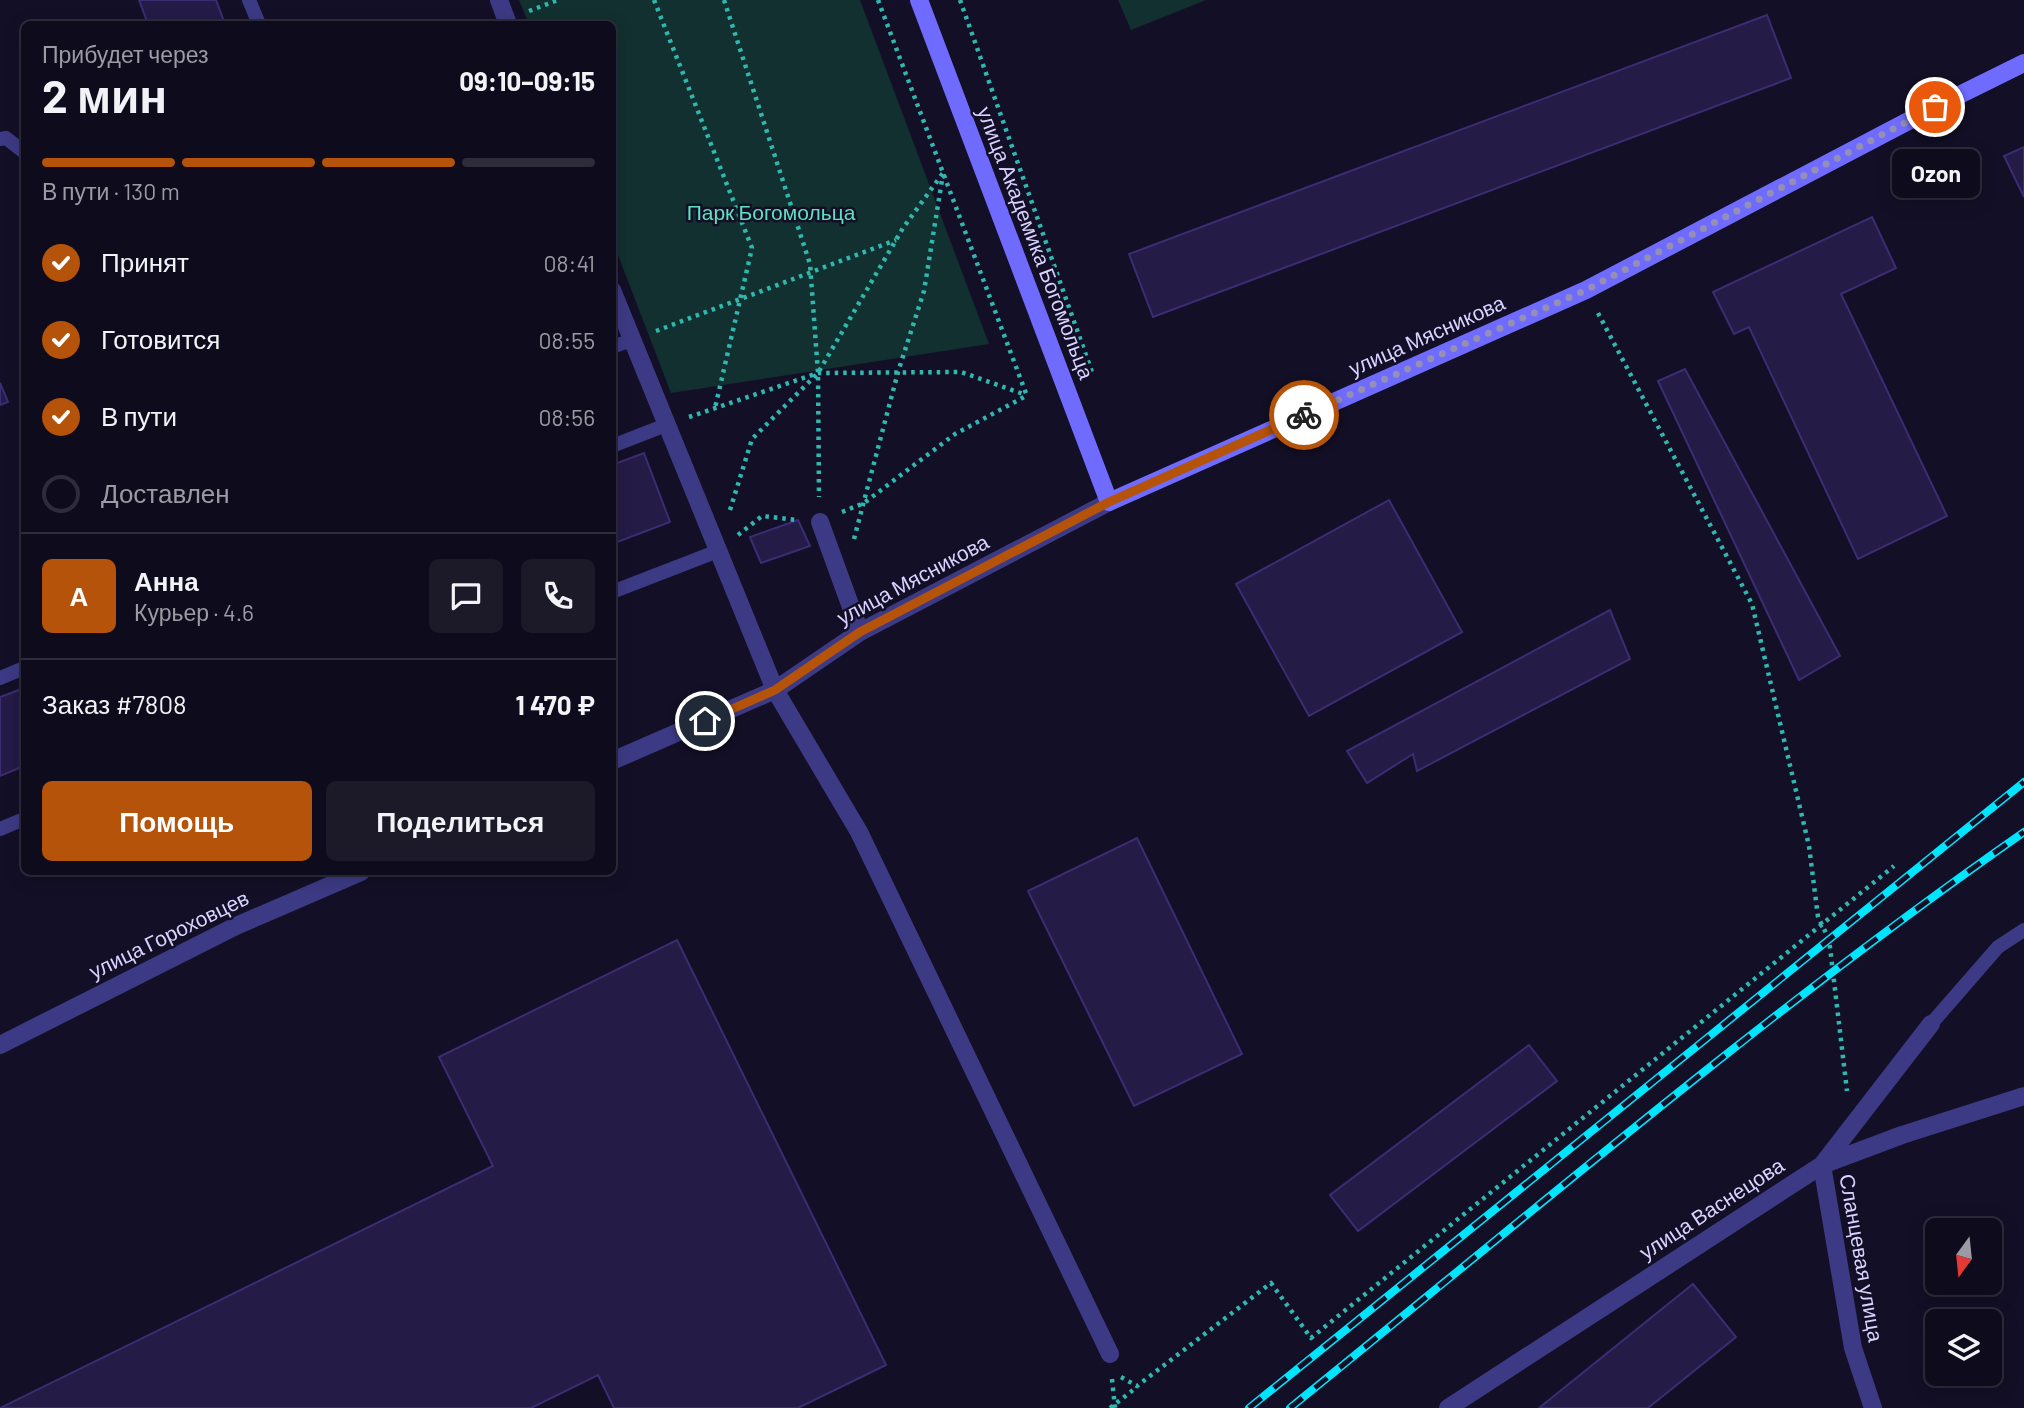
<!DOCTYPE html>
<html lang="ru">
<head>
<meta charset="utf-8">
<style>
	:root { --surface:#0e0b1c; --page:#1c1929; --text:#f1f3f6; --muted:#9b9ba3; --line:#2e2b3b; --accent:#b45309 }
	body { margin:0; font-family:Barlow,sans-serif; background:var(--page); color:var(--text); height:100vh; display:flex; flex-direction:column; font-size:26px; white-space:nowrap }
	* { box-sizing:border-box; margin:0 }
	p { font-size:23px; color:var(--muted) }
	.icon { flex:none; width:38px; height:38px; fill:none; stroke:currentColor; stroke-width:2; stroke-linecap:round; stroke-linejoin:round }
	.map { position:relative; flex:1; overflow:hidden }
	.side { position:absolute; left:21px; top:21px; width:595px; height:854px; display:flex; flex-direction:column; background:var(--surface); border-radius:10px; box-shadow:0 4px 18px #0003,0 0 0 2px var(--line) }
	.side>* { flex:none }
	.needle { width:46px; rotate:195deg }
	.tools { position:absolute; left:1925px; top:1218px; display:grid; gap:14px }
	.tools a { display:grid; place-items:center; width:77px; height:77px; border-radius:10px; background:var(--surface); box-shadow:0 4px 18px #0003,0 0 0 2px var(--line); font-size:35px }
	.pin { position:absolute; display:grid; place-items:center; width:60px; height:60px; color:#fff; margin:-30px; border:4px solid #fff; border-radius:50%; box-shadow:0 2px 7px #0007 }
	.courier { position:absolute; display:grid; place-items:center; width:70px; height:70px; margin:-35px; border:5px solid #b45309; border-radius:50%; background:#fff; color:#222; box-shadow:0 2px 9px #0007 }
	.bubble { position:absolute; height:49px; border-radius:10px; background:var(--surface); box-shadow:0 4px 18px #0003,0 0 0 2px var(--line); font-size:23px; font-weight:700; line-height:49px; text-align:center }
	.headline em { font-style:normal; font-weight:700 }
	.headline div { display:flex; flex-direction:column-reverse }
	.headline { display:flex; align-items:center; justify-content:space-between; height:119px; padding:0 21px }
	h1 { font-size:46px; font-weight:700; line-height:52px }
	.bar { display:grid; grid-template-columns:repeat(4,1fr); gap:10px 7px; align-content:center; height:84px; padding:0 21px }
	.bar i { height:9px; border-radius:5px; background:var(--line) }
	.bar .selected { background:var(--accent) }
	.bar p { grid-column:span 4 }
	.line { display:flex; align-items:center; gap:18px; padding:0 21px; border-top:2px solid var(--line) }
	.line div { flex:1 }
	.round { display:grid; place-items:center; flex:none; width:74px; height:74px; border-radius:10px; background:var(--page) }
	ol { padding:0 21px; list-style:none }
	li { display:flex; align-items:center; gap:21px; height:77px }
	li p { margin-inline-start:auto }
	li .icon { padding:7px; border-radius:50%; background:var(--accent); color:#fff; stroke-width:4 }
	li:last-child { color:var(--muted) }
	li i { width:38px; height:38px; border:4px solid var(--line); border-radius:50% }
	.button { display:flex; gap:14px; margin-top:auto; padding:14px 21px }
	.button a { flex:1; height:80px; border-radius:10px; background:var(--accent); color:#fff; font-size:28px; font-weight:700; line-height:80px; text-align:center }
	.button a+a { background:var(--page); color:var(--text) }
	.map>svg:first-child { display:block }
	.green { fill:#12302f }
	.building { fill:#241b47; stroke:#3b2d73; stroke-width:2 }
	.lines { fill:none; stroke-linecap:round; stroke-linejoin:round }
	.path { stroke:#2fb8b0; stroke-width:4.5; stroke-dasharray:3.5 5; stroke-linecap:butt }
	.lane { stroke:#3d3a85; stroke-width:14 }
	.street { stroke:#3d3a85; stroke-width:18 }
	.secondary { stroke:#6f6bff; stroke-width:18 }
	.rail-casing { stroke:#00e5ff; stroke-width:8 }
	.rail { stroke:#130f26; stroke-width:5; stroke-dasharray:16; stroke-linecap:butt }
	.done { stroke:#948fb3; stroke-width:7; stroke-dasharray:0 12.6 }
	.route { stroke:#b45309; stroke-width:9 }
	.labels { text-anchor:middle; stroke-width:5; stroke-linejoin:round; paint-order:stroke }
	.park-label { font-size:21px; fill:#5fe0c0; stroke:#130f26 }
	.street-label { font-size:21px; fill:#d9d4ff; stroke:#130f26 }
</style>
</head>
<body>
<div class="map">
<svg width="2024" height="1408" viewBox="0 0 2024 1408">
	<rect width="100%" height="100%" fill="#130f26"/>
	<!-- green -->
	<path class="green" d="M 519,0 L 860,0 L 989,344 L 671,393 L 613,242 L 612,24 L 529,24 Z
		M 1118,0 L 1206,0 L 1131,30 Z"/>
	<!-- building -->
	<path class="building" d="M 139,0 L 216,0 L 225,24 L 148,24 Z
		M 1767,15 L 1791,78 L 1153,317 L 1129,254 Z
		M 2024,147 L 2024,197 L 2004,156 Z
		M 1872,217 L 1896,268 L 1841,294 L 1947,516 L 1858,559 L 1749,327 L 1734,334 L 1713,292 Z
		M 1685,369 L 1840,656 L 1799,680 L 1658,381 Z
		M 0,383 L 8,402 L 0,405 Z
		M 644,453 L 670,522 L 612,544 L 612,465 Z
		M 1389,500 L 1462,632 L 1309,716 L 1236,584 Z
		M 798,520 L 810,546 L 761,563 L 750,537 Z
		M 1610,610 L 1630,659 L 1417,771 L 1413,754 L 1367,783 L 1347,751 Z
		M 24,688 L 24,766 L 0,776 L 0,697 Z
		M 1137,838 L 1242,1054 L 1134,1106 L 1028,891 Z
		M 677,940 L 886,1365 L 798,1408 L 614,1408 L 598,1375 L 531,1408 L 0,1408 L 493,1166 L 439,1057 Z
		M 1529,1045 L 1557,1081 L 1358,1231 L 1330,1195 Z
		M 1693,1284 L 1736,1337 L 1648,1408 L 1539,1408 Z"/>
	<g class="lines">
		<!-- path -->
		<path class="path" d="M 654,0 L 752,248 L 715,408
			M 724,0 L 810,264 L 818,373 L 819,497
			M 878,0 L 1027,396
			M 960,0 L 1093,375
			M 529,11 L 558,0
			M 1598,313 L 1752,604 L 1809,846 L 1818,917 L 1829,939 L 1847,1091
			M 656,331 L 896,240
			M 689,417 L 818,373 L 961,372 L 1026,395
			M 730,510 L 752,439 L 818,373 L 903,228 L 943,173
			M 842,512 L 864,503 L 955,434 L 1026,396
			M 738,535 L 762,516 L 797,520
			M 854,539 L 898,372 L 924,291 L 943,174
			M 1121,1377 L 1137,1386 L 1271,1283 L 1311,1338 L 1894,866
			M 1112,1379 L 1115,1408
			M 1110,1408 L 1137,1387"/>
		<!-- lane -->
		<path class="lane" d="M 249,0 L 259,24
			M 0,139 L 6,138 L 24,152
			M 612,347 L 632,340
			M 612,446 L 666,425
			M 612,592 L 718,551
			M 0,678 L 24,668
			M 0,829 L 24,819
			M 1931,1024 L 1998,947 L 2024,930"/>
		<!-- street -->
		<path class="street" d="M 499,0 L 508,24
			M 612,290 L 775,690 L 859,832 L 1110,1354
			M 820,522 L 860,632
			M 612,761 L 775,690 L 860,632 L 1109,502
			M 0,1045 L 236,926 L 361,872
			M 1448,1408 L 1822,1165 L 1902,1135 L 2024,1096
			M 1873,1408 L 1853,1348 L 1822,1165 L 1931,1024"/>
		<!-- secondary -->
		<path class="secondary" d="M 919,0 L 1109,502 L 1586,290 L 1935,107 L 2024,63"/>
		<!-- rail casing -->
		<g class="rail-casing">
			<path id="rail" d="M 1249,1408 L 2024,782
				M 1290,1408 C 1531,1213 1770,1009 2024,832"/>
		</g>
		<!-- rail -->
		<use href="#rail" class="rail"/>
	</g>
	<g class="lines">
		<!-- done -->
		<path class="done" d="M 1304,415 L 1586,290 L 1935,107"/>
		<!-- route -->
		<path class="route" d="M 705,721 L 775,690 L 860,632 L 1109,502 L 1304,415"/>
	</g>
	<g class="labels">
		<!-- park labels -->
		<g class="park-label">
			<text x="771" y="220">Парк Богомольца</text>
		</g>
		<!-- street labels -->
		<g class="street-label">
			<text transform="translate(1035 243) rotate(69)" y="7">улица Академика Богомольца</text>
			<text transform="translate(1427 336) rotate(-24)" y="7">улица Мясникова</text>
			<text transform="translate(913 580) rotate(-28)" y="7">улица Мясникова</text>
			<text transform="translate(169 935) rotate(-26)" y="7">улица Гороховцев</text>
			<text transform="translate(1712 1209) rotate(-33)" y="7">улица Васнецова</text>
			<text transform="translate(1861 1258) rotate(80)" y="7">Сланцевая улица</text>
		</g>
	</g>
</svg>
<div class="tools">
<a><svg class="needle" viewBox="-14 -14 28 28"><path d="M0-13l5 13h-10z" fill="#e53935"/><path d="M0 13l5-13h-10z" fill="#9b9ba3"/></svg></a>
<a><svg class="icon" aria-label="layers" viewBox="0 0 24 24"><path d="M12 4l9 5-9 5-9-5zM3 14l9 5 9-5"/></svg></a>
</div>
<div class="pin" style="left:1935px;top:107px;background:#ea580c"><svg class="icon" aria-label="bag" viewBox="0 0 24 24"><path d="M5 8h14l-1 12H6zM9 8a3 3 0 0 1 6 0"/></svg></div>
<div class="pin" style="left:705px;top:721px;background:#1f2937"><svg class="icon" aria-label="home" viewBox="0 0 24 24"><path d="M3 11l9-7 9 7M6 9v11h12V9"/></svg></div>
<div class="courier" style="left:1304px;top:415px"><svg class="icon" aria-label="bike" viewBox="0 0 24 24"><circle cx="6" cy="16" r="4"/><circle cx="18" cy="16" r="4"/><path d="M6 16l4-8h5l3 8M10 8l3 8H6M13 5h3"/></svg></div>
<div class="bubble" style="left:1892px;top:149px;width:88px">Ozon</div>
<section class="side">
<div class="headline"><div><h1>2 мин</h1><p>Прибудет через</p></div><em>09:10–09:15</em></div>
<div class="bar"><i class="selected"></i><i class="selected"></i><i class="selected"></i><i></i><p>В пути · 130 m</p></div>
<ol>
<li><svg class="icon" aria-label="check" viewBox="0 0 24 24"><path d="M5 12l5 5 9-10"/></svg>Принят<p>08:41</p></li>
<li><svg class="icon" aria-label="check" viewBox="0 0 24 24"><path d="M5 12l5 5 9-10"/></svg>Готовится<p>08:55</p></li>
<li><svg class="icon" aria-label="check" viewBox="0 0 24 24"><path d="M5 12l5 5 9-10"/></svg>В пути<p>08:56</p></li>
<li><i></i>Доставлен</li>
</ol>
<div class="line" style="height:126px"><b class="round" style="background:var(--accent);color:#fff">А</b><div><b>Анна</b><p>Курьер · 4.6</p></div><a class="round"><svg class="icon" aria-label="chat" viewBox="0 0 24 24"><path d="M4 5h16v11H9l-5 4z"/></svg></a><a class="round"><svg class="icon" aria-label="phone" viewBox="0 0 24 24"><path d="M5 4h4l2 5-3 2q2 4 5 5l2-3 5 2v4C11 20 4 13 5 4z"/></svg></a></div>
<div class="line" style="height:91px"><div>Заказ #7808</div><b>1 470 ₽</b></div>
<div class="button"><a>Помощь</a><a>Поделиться</a></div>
</section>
</div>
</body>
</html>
